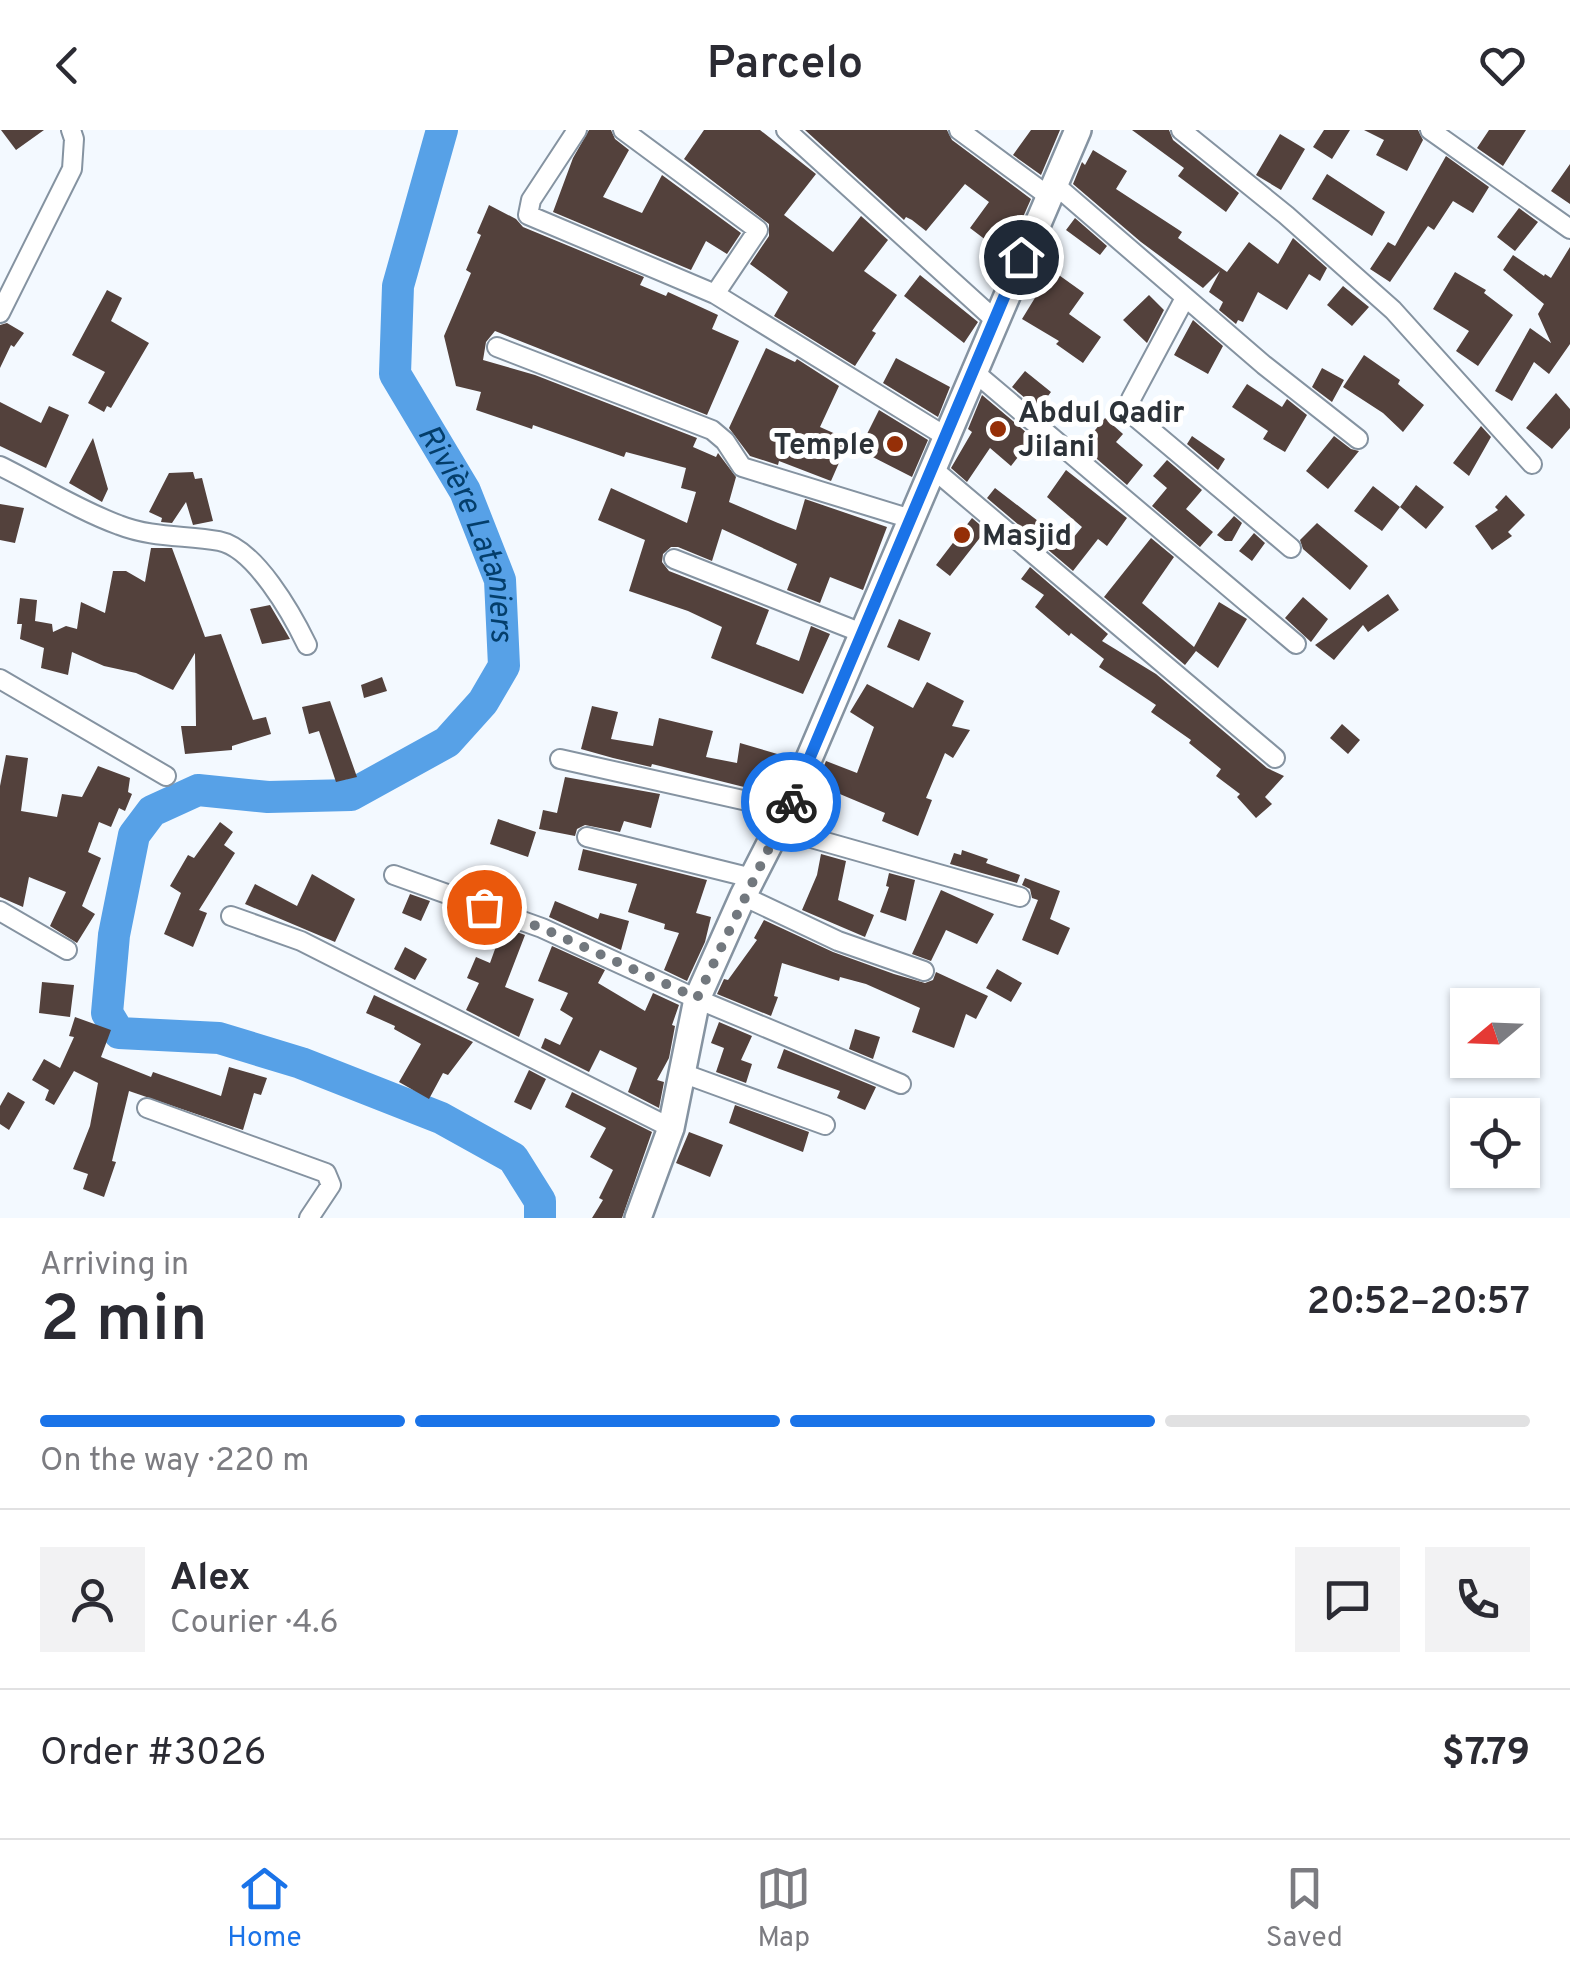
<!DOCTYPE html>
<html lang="en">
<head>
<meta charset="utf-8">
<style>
	:root { --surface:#fff; --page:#f2f2f3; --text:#2b2b33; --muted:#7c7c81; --line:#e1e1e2; --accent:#1a73e8 }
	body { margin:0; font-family:Overpass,sans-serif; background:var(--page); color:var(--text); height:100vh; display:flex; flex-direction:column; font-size:38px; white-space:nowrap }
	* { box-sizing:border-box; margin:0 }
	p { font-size:32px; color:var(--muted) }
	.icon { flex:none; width:55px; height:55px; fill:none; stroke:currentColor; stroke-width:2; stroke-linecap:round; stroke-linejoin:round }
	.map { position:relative; height:1088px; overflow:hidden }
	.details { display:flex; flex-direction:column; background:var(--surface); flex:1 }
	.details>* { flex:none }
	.needle { width:65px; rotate:251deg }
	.tools { position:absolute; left:1450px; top:858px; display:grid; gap:20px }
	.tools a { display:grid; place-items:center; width:90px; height:90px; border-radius:0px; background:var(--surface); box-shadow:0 2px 8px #0004; font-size:50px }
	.pin { position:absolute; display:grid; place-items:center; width:85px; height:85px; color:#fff; margin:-42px; border:5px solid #fff; border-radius:50%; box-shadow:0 2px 10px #0007 }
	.courier { position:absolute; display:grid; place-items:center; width:100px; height:100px; margin:-50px; border:8px solid #1a73e8; border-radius:50%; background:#fff; color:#222; box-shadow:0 2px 12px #0007 }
	.headline em { font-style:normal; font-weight:600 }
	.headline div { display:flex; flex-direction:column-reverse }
	.headline { display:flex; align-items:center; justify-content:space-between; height:170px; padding:0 40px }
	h1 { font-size:65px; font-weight:600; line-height:75px }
	.bar { display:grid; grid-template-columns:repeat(4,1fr); gap:15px 10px; align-content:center; height:120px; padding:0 40px }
	.bar i { height:12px; border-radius:8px; background:var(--line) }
	.bar .active { background:var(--accent) }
	.bar p { grid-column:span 4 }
	.line { display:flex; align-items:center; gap:25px; padding:0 40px; border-top:2px solid var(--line) }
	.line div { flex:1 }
	.round { display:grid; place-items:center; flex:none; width:105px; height:105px; border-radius:0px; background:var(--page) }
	header { display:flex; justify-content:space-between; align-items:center; height:130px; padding:0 40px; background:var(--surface); font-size:45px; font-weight:600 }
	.tab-bar { display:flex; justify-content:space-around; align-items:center; height:140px; border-top:2px solid var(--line); background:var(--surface); font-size:28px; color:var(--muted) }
	.tab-bar a { display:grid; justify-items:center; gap:5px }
	.tab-bar .active { color:var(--accent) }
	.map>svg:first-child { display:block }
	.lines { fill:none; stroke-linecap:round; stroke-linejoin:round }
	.river { stroke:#57a1e7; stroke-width:32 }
	.building { fill:#53413c }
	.minor-casing { stroke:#8593a1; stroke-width:22 }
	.secondary-casing { stroke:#8593a1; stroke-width:30 }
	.minor { stroke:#fff; stroke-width:18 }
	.secondary { stroke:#fff; stroke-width:25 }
	.done { stroke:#72787e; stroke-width:10; stroke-dasharray:0 18 }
	.route { stroke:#1a73e8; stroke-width:12 }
	.poi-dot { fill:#952f07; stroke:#fff; stroke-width:4 }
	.labels { text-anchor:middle; stroke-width:10; stroke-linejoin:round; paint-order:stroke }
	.poi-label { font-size:30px; font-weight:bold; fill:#2c3238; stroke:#fff; text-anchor:start }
	.water-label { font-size:32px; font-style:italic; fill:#043e6b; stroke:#fff }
</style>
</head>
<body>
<header><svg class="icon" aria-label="back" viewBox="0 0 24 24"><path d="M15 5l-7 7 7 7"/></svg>Parcelo<svg class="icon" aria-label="heart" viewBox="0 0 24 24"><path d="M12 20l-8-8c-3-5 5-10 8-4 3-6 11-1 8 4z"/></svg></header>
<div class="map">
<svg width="1570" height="1088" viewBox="0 0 1570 1088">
	<rect width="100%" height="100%" fill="#f3f9ff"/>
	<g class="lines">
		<!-- river -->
		<path class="river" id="s1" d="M 442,0 L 398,156 L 395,244 L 465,361 L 500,450 L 504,536 L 483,572 L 447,612 L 351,665 L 268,667 L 198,660 L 152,681 L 134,705 L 114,805 L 107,883 L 119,903 L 219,908 L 301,933 L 441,988 L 513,1028 L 540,1071 L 540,1088"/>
	</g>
	<!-- building -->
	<path class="building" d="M 1,0 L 44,0 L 16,20 Z
		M 589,0 L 611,0 L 615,9 L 629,20 L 603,67 L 642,83 L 662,45 L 741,103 L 727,124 L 706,111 L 691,140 L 553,82 L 573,28 Z
		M 704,0 L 760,0 L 816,44 L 784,85 L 833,122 L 861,86 L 888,110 L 864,141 L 897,165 L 872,201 L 876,203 L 855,236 L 774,186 L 788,162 L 750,134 L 769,106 L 769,94 L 684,29 Z
		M 805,0 L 947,0 L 952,10 L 1031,69 L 1019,96 L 1014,92 L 995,117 L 970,98 L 989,72 L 965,54 L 926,101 L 912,90 L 906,87 L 904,90 Z
		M 1031,0 L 1060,0 L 1041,45 L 1013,25 Z
		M 1132,0 L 1169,0 L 1173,10 L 1239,63 L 1226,82 L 1178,46 L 1184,38 Z
		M 1324,0 L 1350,0 L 1332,29 L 1313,17 Z
		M 1364,0 L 1418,0 L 1423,10 L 1407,41 L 1376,25 L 1384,10 Z
		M 1489,0 L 1526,0 L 1503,36 L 1477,18 Z
		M 1280,4 L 1305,19 L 1281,60 L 1256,45 Z
		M 1093,20 L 1127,41 L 1116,59 L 1182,102 L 1178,108 L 1227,142 L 1249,112 L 1278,134 L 1293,108 L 1327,138 L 1320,151 L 1309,144 L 1287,180 L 1258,162 L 1243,192 L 1238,190 L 1236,194 L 1219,180 L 1223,172 L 1209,162 L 1220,141 L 1203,158 L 1141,112 L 1073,54 L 1082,32 L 1085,35 Z
		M 1446,26 L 1489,57 L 1473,83 L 1453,71 L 1434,100 L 1428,96 L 1390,152 L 1370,139 L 1388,112 L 1395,116 Z
		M 1570,34 L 1570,74 L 1551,61 Z
		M 1327,44 L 1385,82 L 1372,106 L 1312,69 Z
		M 489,75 L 516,89 L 523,97 L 644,147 L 640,155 L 666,166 L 668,162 L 718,185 L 712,199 L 739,211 L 707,285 L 495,201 L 486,212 L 483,230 L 535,245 L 697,308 L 693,317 L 716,327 L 718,323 L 736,347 L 729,372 L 778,393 L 796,400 L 805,369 L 887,397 L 863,460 L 830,447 L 820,473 L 787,460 L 797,434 L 722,399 L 712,431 L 678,417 L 671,417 L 663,424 L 662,432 L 669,441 L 769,480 L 756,514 L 799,531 L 811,496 L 830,504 L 803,564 L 711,528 L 722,497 L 688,481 L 629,461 L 645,410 L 598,390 L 611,358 L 687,393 L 696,362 L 681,358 L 686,338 L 626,322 L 624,327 L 533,295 L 532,299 L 476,280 L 481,262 L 456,256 L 444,206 L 471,143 L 466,140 L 481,105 L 477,103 Z
		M 1519,78 L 1538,92 L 1515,121 L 1497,107 Z
		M 1075,88 L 1107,116 L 1100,125 L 1066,100 Z
		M 1570,117 L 1570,214 L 1549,244 L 1534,232 L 1512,271 L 1495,261 L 1530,198 L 1551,213 L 1538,184 L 1544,174 L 1503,140 L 1513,125 L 1544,146 L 1545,144 L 1551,148 Z
		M 1049,138 L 1084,163 L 1069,184 L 1101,207 L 1083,233 L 1056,214 L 1059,211 L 1022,189 L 1041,158 L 1036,155 Z
		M 1455,142 L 1486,160 L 1484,163 L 1513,185 L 1478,236 L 1456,221 L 1469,201 L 1433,179 Z
		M 920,145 L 978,192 L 964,213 L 904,166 Z
		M 1343,156 L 1369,177 L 1352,196 L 1327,175 Z
		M 107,160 L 122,168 L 111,191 L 149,213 L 111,278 L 107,276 L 104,282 L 88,273 L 105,242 L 72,225 Z
		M 1149,165 L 1164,180 L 1147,213 L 1123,190 Z
		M 1193,190 L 1223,216 L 1208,244 L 1174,225 Z
		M 7,193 L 24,203 L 14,217 L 11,215 L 0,238 L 0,195 Z
		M 766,218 L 795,232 L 797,229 L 839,256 L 820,297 L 849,310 L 831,351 L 779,331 L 778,335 L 750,326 L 729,298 Z
		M 1364,225 L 1400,250 L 1398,254 L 1424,275 L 1403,302 L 1383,283 L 1343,257 Z
		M 896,228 L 950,257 L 938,287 L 883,253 Z
		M 1322,238 L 1344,250 L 1332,272 L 1312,257 Z
		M 1025,241 L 1051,262 L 1038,279 L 1012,257 Z
		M 1247,254 L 1282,277 L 1287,269 L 1307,285 L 1285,322 L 1263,309 L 1268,301 L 1232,277 Z
		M 1556,263 L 1570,279 L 1570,298 L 1552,319 L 1526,298 Z
		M 982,265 L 1033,308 L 1011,336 L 990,318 L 967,352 L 951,338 L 972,302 L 968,299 Z
		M 0,272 L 41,293 L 49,276 L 69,285 L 46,338 L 0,316 Z
		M 879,280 L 928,310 L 912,347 L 859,320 Z
		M 1105,288 L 1123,304 L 1116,312 L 1143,335 L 1127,355 L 1082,316 Z
		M 1481,296 L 1491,307 L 1469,346 L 1453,333 Z
		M 1192,306 L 1225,329 L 1218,340 L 1187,314 Z
		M 1334,306 L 1351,319 L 1359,321 L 1328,359 L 1306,341 Z
		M 93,308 L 108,359 L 102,372 L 69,353 Z
		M 1167,330 L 1202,360 L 1186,379 L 1213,402 L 1200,417 L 1152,376 L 1167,358 L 1153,346 Z
		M 1066,340 L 1127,388 L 1107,416 L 1098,409 L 1073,441 L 987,368 L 995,358 L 1068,414 L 1082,397 L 1047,367 Z
		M 193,342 L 195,349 L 202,348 L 213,391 L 193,395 L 186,372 L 172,393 L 161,392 L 162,388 L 149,382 L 169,343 Z
		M 1416,355 L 1444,377 L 1426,399 L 1400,377 Z
		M 1373,356 L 1400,377 L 1382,401 L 1354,381 Z
		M 1506,365 L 1525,385 L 1508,402 L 1512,406 L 1492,420 L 1475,396 L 1498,380 L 1495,377 Z
		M 0,374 L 24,378 L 15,413 L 0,410 Z
		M 1234,386 L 1242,393 L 1232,411 L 1225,411 L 1217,405 Z
		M 972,388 L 986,400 L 950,446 L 936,435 Z
		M 1317,393 L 1368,436 L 1350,460 L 1303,419 L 1300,410 Z
		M 1254,403 L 1265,413 L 1252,431 L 1239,421 Z
		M 1151,408 L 1174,427 L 1142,473 L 1194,517 L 1219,472 L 1247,489 L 1218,538 L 1196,521 L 1185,535 L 1104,467 Z
		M 151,418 L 172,418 L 205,507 L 221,504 L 253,590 L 266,587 L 271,604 L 232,616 L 232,620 L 185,624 L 181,596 L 196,596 L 195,523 L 173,560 L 136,543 L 104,536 L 72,522 L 68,545 L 41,538 L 44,518 L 20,509 L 22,494 L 17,494 L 20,468 L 37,470 L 35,491 L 52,494 L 53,502 L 66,496 L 77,499 L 81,472 L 105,483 L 113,441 L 126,441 L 145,452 Z
		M 1030,437 L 1108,504 L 1102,511 L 1156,544 L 1267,638 L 1284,646 L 1265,667 L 1272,674 L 1256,688 L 1237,667 L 1240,664 L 1216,646 L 1221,639 L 1189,613 L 1191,610 L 1151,582 L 1156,575 L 1099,537 L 1104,529 L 1071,503 L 1069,506 L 1035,477 L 1044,465 L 1021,449 Z
		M 1388,464 L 1399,480 L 1368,502 L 1363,495 L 1334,530 L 1315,515 Z
		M 1303,467 L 1328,489 L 1311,512 L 1285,488 Z
		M 270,475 L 290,509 L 262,514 L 250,479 Z
		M 899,489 L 931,503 L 919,531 L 887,517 Z
		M 382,547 L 387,561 L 364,568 L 361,555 Z
		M 927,552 L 964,571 L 952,596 L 970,600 L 953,628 L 945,623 L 926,668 L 932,670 L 918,706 L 882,691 L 885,683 L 816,654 L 826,631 L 857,643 L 874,597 L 850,582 L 867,554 L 913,578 Z
		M 330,571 L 357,647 L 336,652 L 319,601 L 309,604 L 302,577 Z
		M 592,576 L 618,582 L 611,609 L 653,616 L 659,588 L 713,601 L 706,627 L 737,633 L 740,613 L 791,628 L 776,665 L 652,634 L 651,637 L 613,628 L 581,619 Z
		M 1342,594 L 1360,610 L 1348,624 L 1330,608 Z
		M 6,625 L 28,628 L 21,681 L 57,687 L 62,664 L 82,667 L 98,636 L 130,648 L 128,662 L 132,664 L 125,681 L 119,678 L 111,697 L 99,692 L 88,722 L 101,728 L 82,776 L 95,784 L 77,813 L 50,796 L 66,762 L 29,747 L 23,777 L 0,767 L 0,656 Z
		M 565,647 L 660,664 L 651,698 L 624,691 L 620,702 L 585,695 L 577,699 L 575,706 L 539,699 L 543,680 L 557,683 Z
		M 498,689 L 536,702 L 528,727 L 490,714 Z
		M 220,692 L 233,702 L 224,715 L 235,723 L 199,780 L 207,783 L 193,817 L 164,804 L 181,763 L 170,756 L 188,725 L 194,728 Z
		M 583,719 L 707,750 L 696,783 L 711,787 L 705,812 L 687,851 L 664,840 L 679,803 L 664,799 L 665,794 L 628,782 L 637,754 L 578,740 Z
		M 962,720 L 988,729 L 986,733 L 1020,745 L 1017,753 L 950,734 L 954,723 L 961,725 Z
		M 821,724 L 846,731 L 838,770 L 874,785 L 865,807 L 802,780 L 817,745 Z
		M 889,743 L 915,750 L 906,791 L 880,782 L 889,757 L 886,756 Z
		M 312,744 L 355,769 L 335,812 L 245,774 L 255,754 L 297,776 Z
		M 1025,748 L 1060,761 L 1050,789 L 1070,798 L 1058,825 L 1022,810 L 1038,770 L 1032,768 L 1030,759 L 1022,755 Z
		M 941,760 L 994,784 L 977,814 L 946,800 L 931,831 L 912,824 Z
		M 410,764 L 430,771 L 421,791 L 402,783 Z
		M 555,771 L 598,789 L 600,783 L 629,791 L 621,820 L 549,787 Z
		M 764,790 L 833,822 L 894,844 L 925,853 L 933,850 L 936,842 L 988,866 L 976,889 L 966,884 L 954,918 L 912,902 L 920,878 L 866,854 L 840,847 L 839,851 L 782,833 L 774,866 L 778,867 L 771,886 L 717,864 L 724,849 L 728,850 L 757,810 L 754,808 Z
		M 503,797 L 525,805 L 505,857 L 534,869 L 519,907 L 466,880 L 479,853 L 467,848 L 476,827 L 490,833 Z
		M 552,816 L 605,840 L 598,853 L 645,881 L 653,863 L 679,875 L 672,895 L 675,896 L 669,928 L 657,950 L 664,952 L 659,978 L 628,962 L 637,938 L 600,920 L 589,942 L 541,918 L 545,908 L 560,915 L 573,888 L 560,880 L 568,863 L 538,851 Z
		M 405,817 L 427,829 L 415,850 L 394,839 Z
		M 997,839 L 1022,853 L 1011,872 L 986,858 Z
		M 42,852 L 74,855 L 70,887 L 39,883 Z
		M 374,865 L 473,912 L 448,945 L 443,943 L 429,969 L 399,952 L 421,914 L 394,899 L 395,896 L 366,883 Z
		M 75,887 L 111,900 L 101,927 L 151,947 L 153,942 L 221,966 L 229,937 L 267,948 L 261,965 L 254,963 L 243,1000 L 129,961 L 112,1031 L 116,1032 L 104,1067 L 83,1059 L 88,1044 L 73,1039 L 90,996 L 98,953 L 74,941 L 54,975 L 45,970 L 49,960 L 32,950 L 44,929 L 60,938 L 74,907 L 69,906 Z
		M 719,892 L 752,906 L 741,930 L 752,934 L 746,953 L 716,942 L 724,918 L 711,913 Z
		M 855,899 L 880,907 L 873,929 L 849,919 Z
		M 784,919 L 876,957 L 865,980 L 837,968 L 840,961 L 777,938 Z
		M 529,940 L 546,949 L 531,980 L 514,972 Z
		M 8,962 L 25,972 L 9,1000 L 0,994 L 0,976 Z
		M 572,962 L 652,1002 L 622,1088 L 592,1088 L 603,1070 L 599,1068 L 613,1040 L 590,1027 L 606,998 L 565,977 Z
		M 735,975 L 809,1002 L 803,1022 L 729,993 Z
		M 689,1002 L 723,1015 L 710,1047 L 676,1033 Z"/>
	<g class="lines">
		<!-- minor casing -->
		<g class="minor-casing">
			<path id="minor" d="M 577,0 L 531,70 L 528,85 L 715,164 L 945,306
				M 623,0 L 758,100 L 715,164
				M 786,0 L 994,189
				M 959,0 L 1047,65
				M 1181,0 L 1286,85 L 1393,180 L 1532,334
				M 1430,0 L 1570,99
				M 1053,53 L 1264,235 L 1358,309
				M 1185,168 L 1131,269 L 1133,285 L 1291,418
				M 0,183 L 72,39 L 74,9 L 71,0
				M 497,217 L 712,300 L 725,311 L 742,337 L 911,389
				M 972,240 L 1296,514
				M 0,336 C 39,355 78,380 119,395 C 152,408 185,405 219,411 C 255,418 292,484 307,515
				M 932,338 L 1275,628
				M 674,429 L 862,503
				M 0,549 L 166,646
				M 560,629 L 787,680
				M 776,698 L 1020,767
				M 587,707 L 752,748
				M 394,745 L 542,798 L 697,869 L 901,954
				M 743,766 L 838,811 L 924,841
				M 0,781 L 67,820
				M 231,786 L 301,811 L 671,998
				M 682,943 L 825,995
				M 147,978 L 326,1043 L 331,1055 L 309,1088"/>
		</g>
		<!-- secondary casing -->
		<g class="secondary-casing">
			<path id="secondary" d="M 638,1088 L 671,998 L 697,869 L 743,766 L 787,680 L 1078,0"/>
		</g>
		<!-- minor -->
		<use href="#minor" class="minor"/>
		<!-- secondary -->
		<use href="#secondary" class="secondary"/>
	</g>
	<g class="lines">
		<!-- done -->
		<path class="done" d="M 484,777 L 542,798 L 697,868 L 791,672"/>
		<!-- route -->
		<path class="route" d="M 791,672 L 1021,127"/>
	</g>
	<!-- markers -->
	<g class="poi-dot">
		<circle cx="998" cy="299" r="10"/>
		<circle cx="895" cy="314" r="10"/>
		<circle cx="962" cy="405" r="10"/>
	</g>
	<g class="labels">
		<!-- poi labels -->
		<g class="poi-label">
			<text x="1018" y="292">Abdul Qadir<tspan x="1018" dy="34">Jilani</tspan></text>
			<text x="875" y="324" text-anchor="end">Temple</text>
			<text x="982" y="415">Masjid</text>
		</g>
		<!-- water labels -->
		<g class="water-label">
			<text dy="11" stroke="none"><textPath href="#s1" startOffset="428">Rivière Lataniers</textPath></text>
		</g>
	</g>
</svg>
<div class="tools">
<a><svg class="needle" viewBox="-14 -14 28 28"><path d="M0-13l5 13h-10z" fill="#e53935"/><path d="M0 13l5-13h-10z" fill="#7c7c81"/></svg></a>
<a><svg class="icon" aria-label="locate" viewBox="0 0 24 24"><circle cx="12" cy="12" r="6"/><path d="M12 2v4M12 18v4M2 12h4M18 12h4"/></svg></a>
</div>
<div class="pin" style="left:484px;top:777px;background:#ea580c"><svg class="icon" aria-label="bag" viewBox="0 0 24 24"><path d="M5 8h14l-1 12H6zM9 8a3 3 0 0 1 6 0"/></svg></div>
<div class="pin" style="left:1021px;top:127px;background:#1f2937"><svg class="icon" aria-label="home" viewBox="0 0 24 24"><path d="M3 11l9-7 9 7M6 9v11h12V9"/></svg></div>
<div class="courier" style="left:791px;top:672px"><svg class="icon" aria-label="bike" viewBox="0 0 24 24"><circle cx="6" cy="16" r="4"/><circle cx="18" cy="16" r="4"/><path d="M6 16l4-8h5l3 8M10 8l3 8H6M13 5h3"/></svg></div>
</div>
<section class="details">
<div class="headline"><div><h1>2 min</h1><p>Arriving in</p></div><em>20:52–20:57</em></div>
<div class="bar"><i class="active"></i><i class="active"></i><i class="active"></i><i></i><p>On the way · 220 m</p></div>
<div class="line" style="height:180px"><a class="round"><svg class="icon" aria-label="person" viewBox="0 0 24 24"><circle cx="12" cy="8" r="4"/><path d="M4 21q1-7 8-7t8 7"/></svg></a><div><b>Alex</b><p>Courier · 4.6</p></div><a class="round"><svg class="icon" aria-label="chat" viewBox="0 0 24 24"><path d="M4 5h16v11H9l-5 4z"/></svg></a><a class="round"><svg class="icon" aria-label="phone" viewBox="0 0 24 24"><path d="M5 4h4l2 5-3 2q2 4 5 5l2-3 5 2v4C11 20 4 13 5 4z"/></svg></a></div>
<div class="line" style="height:130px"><div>Order #3026</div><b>$7.79</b></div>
</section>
<nav class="tab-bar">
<a class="active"><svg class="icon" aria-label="home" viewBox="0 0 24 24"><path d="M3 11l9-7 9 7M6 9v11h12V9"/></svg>Home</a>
<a><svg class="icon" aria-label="map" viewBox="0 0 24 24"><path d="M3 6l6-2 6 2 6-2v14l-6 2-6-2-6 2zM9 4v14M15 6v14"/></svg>Map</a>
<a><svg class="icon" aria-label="saved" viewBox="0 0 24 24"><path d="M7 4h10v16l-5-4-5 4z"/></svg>Saved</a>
</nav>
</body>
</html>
